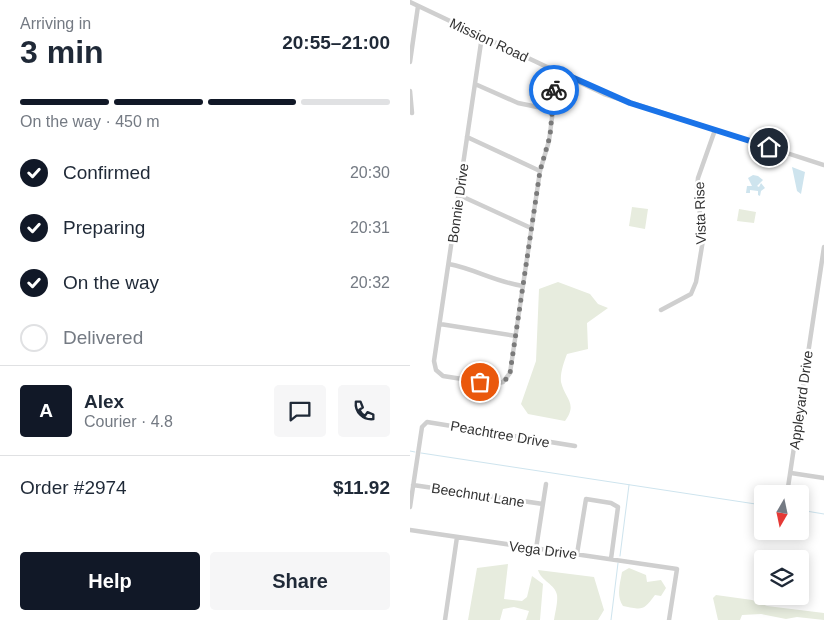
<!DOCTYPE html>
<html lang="en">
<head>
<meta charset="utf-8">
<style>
	:root { --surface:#fff; --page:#f6f6f7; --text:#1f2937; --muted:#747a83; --line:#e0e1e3; --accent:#111827 }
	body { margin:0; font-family:Arial,sans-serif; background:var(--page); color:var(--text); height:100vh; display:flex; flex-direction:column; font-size:19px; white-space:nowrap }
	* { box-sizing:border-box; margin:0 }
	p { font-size:16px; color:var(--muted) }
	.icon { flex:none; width:28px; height:28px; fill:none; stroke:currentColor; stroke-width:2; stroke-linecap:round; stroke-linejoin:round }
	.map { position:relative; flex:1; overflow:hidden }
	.drawer { display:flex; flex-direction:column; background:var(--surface); width:410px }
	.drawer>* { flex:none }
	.needle { width:32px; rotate:189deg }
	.tools { position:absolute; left:344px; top:485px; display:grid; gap:10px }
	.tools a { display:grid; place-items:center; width:55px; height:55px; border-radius:5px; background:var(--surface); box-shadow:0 2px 12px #0003; font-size:25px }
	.pin { position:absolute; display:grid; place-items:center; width:42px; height:42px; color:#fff; margin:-21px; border:2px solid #fff; border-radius:50%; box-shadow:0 1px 5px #0007 }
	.courier { position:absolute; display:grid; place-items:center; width:50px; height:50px; margin:-25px; border:4px solid #1a73e8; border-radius:50%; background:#fff; color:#222; box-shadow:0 1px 6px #0007 }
	.overview em { font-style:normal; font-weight:700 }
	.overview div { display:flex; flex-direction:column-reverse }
	.overview { display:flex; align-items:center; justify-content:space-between; height:85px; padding:0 20px }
	h1 { font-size:32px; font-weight:700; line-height:38px }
	.bar { display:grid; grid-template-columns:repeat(4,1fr); gap:8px 5px; align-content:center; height:60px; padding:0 20px }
	.bar i { height:6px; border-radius:4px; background:var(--line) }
	.bar .selected { background:var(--accent) }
	.bar p { grid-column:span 4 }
	.line { display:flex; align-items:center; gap:12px; padding:0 20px; border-top:1px solid var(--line) }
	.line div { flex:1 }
	.round { display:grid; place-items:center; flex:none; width:52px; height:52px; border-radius:5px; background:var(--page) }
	ol { padding:0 20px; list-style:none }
	li { display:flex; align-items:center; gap:15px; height:55px }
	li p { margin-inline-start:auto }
	li .icon { padding:5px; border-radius:50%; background:var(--accent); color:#fff; stroke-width:4 }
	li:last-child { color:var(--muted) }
	li i { width:28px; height:28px; border:2px solid var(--line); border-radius:50% }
	.button { display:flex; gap:10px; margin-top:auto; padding:10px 20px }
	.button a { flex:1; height:58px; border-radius:5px; background:var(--accent); color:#fff; font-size:20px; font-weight:700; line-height:58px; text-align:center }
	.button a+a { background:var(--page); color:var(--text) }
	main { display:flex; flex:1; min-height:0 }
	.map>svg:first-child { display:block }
	.green { fill:#e7ecde }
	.water { fill:#cee4ee }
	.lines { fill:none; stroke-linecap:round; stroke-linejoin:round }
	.stream { stroke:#cee4ee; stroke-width:1 }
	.minor { stroke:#cfcfcf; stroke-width:4.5 }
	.done { stroke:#7a7a7a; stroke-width:5; stroke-dasharray:0 9 }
	.route { stroke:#1a73e8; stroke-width:6 }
	.labels { text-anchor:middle; stroke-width:5; stroke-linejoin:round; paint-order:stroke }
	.street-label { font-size:14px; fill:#323232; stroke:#fff }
</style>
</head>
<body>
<main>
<section class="drawer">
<div class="overview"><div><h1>3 min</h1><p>Arriving in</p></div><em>20:55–21:00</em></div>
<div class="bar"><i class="selected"></i><i class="selected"></i><i class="selected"></i><i></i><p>On the way · 450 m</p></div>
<ol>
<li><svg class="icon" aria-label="check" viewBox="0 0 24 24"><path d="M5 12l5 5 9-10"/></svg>Confirmed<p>20:30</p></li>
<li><svg class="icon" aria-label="check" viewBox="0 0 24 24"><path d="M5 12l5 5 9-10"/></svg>Preparing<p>20:31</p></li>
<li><svg class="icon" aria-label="check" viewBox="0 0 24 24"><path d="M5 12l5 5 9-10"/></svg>On the way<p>20:32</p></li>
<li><i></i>Delivered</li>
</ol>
<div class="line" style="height:90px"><b class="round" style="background:var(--accent);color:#fff">A</b><div><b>Alex</b><p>Courier · 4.8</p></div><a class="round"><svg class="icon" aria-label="chat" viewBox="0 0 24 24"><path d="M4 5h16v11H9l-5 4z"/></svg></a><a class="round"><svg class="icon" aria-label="phone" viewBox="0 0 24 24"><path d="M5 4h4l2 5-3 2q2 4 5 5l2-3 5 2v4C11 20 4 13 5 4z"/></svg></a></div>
<div class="line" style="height:65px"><div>Order #2974</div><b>$11.92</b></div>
<div class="button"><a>Help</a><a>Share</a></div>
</section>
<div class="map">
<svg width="414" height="620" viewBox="0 0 414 620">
	<rect width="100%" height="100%" fill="#fff"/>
	<!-- green -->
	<path class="green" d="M 222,207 L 238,209 L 235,229 L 219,226 Z
		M 329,209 L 346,212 L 344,223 L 327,221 Z
		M 148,282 L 180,294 L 188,304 L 198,308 L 177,323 L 178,349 L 157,354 C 154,362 150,373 151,382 C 155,399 168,403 155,421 L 118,414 L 111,404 L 126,361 L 129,289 Z
		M 98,564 L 94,599 L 112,601 L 117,597 L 122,576 L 133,584 L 130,620 L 116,620 L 119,611 L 104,607 L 93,609 L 90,620 L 58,620 L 67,568 Z
		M 219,568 L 236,575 L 237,582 L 251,580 L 256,588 L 251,596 L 245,595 C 233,611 233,610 213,606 C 206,596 210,584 212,572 Z
		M 128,570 L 184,577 L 194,610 L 188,620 L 144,620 C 145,613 148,602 147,595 C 145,584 131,581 128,570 Z
		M 306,595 L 342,600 L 357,606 L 414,613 L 414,620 L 387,617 L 376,619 L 351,614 L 332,615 L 330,620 L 308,620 L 303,598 Z"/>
	<!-- water -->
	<path class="water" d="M 382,167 L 395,172 L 391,194 L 387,191 Z
		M 343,175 L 348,176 L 353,180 L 347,186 L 349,187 L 351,183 L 355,188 L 351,191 L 350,196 L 348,195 L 348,191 L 340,190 L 340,193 L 336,193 L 337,186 L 342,186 L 338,178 Z"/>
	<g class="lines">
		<!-- stream -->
		<path class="stream" d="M 0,451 L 5,452
			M 11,453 L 352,505
			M 390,510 L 414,514
			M 210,556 L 219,485
			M 201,620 L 208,563"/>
		<!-- minor -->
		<path class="minor" d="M 0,2 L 194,94 L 414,165
			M 72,36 L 24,361 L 26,370 L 33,376 L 84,384 L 93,382 L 100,373 L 130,171 L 139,141 L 148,71
			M 0,62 L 8,6
			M 65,84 L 108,103 L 142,110
			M 0,91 L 2,113
			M 57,137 L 130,171
			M 49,195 L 121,228
			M 39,264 C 65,269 86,282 113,286
			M 251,310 L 281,294 L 286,282 L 293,240 L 287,188 L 288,178 L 305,130
			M 30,324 L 106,336
			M 381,473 L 414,478
			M 3,485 L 133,504
			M 377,494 L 414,247
			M 0,507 L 12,427 L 17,422 L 165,446
			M 0,530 L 267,569 L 259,620
			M 126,549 L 136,484
			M 167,554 L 176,499 L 201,503 L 208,507 L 201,559
			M 35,620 L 47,537"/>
	</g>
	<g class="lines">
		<!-- done -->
		<path class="done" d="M 70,382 C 82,383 94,387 100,373 L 130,171 L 140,136 L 144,90"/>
		<!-- route -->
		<path class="route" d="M 144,90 L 148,71 L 220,103 L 359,147"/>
	</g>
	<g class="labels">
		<!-- street labels -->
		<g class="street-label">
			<text transform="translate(79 40) rotate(25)" y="5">Mission Road</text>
			<text transform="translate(48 203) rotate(-82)" y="5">Bonnie Drive</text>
			<text transform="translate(290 213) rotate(-92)" y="5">Vista Rise</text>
			<text transform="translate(391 400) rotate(-82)" y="5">Appleyard Drive</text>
			<text transform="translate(90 434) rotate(10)" y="5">Peachtree Drive</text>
			<text transform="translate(68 495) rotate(9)" y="5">Beechnut Lane</text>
			<text transform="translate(133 550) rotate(7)" y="5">Vega Drive</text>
		</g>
	</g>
</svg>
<div class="tools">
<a><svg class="needle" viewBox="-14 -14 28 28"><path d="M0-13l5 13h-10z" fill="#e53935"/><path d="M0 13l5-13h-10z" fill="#747a83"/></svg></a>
<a><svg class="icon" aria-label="layers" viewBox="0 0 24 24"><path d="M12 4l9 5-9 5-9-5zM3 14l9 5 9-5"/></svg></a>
</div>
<div class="pin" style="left:70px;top:382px;background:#ea580c"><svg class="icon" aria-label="bag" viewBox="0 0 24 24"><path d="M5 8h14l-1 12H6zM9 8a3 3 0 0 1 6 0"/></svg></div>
<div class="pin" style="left:359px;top:147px;background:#1f2937"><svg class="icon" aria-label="home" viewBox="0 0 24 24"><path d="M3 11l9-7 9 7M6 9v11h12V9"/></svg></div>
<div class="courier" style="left:144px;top:90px"><svg class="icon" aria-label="bike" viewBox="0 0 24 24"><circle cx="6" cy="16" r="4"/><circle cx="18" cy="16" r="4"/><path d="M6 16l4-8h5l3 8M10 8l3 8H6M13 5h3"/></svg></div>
</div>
</main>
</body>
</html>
